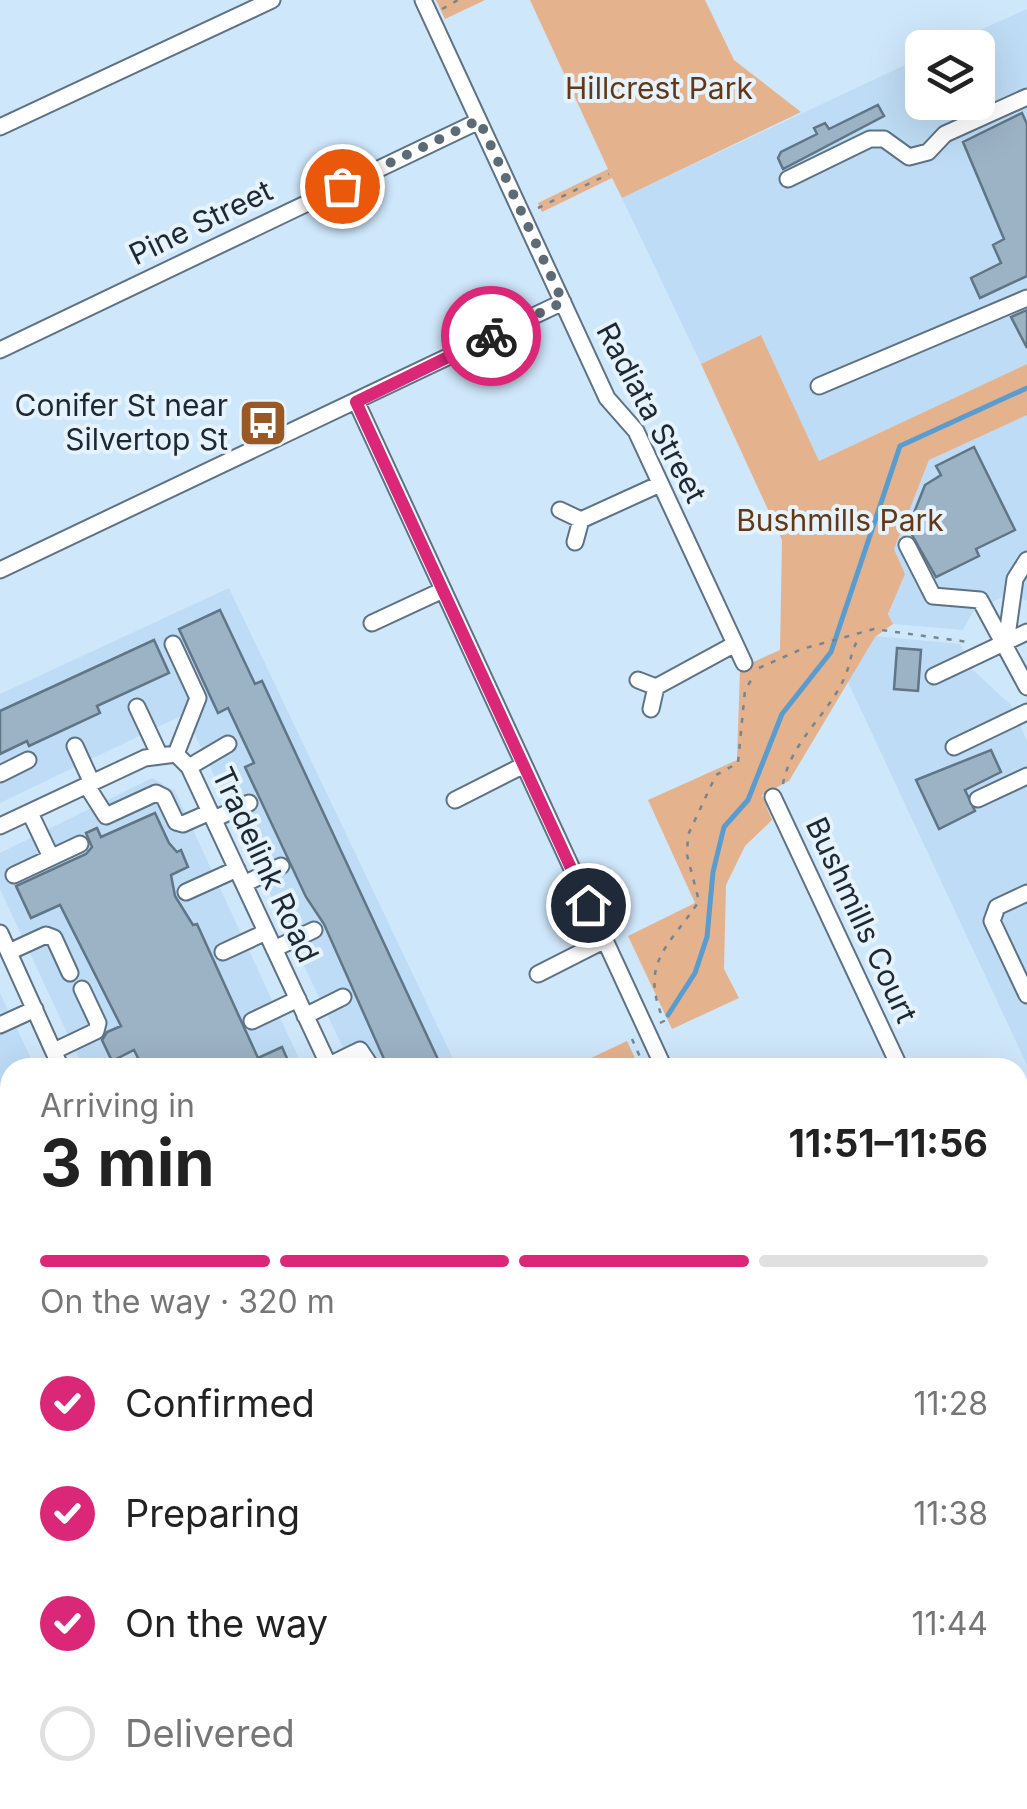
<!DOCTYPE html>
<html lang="en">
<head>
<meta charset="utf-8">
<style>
	:root { --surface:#fff; --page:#f6f6f6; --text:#222; --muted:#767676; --line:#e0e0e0; --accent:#db2777 }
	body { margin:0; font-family:Inter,sans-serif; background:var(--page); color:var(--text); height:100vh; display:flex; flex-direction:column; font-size:38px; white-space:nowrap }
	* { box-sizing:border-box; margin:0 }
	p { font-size:32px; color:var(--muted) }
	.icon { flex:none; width:55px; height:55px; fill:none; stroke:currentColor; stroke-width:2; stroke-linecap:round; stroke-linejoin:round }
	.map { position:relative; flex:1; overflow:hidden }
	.details { position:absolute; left:0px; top:1058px; width:1028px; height:752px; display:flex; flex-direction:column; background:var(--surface); border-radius:30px 30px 0 0; box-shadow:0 10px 40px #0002 }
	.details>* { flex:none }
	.controls { position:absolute; left:905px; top:30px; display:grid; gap:20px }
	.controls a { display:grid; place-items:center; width:90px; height:90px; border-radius:15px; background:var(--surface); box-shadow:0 10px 40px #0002; font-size:50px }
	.pin { position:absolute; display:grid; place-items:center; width:85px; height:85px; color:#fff; margin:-42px; border:5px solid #fff; border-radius:50%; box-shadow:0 2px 10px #0007 }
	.courier { position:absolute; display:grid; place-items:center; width:100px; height:100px; margin:-50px; border:8px solid #db2777; border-radius:50%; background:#fff; color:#222; box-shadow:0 2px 12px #0007 }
	.head em { font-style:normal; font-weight:700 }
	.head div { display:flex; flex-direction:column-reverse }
	.head { display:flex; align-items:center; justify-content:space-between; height:170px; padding:0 40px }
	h1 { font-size:65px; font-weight:700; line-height:75px }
	.bar { display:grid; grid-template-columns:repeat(4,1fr); gap:15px 10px; align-content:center; height:120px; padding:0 40px }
	.bar i { height:12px; border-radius:8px; background:var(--line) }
	.bar .current { background:var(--accent) }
	.bar p { grid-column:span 4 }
	ol { padding:0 40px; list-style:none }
	li { display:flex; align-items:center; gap:30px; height:110px }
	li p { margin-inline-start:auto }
	li .icon { padding:10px; border-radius:50%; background:var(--accent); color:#fff; stroke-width:4 }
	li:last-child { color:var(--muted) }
	li i { width:55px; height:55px; border:5px solid var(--line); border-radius:50% }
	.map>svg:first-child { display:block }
	.built { fill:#bedcf5 }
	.green { fill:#e5b28e }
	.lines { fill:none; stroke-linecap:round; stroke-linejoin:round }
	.stream { stroke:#599ccf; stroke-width:5 }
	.building { fill:#9cb2c5; stroke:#607586; stroke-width:2.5 }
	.minor-casing { stroke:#5d7284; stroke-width:19 }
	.major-casing { stroke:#fff; stroke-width:24 }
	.highway-casing { stroke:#fff; stroke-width:26 }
	.path { stroke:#758693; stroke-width:2.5; stroke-dasharray:5 8; stroke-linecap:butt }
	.minor { stroke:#fff; stroke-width:15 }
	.major { stroke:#fcdcc4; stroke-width:20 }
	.highway { stroke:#fac49d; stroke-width:22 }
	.done { stroke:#5d6b77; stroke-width:10; stroke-dasharray:0 18 }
	.route { stroke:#db2777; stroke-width:12 }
	.labels { text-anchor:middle; stroke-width:8; stroke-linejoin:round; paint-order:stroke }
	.park-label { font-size:30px; fill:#643813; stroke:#e5f3ff }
	.street-label { font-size:30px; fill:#1f2830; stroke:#e5f3ff }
	.poi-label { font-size:30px; fill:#1f2830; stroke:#e5f3ff; text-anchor:end }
</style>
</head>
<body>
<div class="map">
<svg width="1027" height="1809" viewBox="0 0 1027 1809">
	<rect width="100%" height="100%" fill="#cfe7fb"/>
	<!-- built -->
	<path class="built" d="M 1027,9 L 1027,364 L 819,461 L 761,335 L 701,364 L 622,198 L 922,57 L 922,102 L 978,102 L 978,48 L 942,47 Z
		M 1027,415 L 1027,601 L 1017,595 L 1000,598 L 973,612 L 963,630 L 893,624 L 888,614 L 905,574 L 893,549 L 929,460 Z
		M 229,588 L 457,1067 L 352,1067 L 185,714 L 0,803 L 0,694 Z
		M 875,636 L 960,644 L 973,670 L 1011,705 L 1027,741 L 1027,1065 L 847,680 Z
		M 152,778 L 175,791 L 303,1067 L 83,1067 L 0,889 L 0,853 Z
		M 0,993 L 35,1067 L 10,1068 L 10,1259 L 0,1238 Z
		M 0,1353 L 10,1359 L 10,1620 L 0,1622 Z
		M 566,1800 L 568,1809 L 179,1809 L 178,1802 Z"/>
	<!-- green -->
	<path class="green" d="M 436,0 L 485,0 L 445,19 Z
		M 530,0 L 705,0 L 734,60 L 801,112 L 622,198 L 612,178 L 542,212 L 538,203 L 608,169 Z
		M 761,335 L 819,461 L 1027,364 L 1027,415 L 929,460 L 894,549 L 905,574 L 888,614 L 893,624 L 875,637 L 789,781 L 762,795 L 772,820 L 745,846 L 726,885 L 724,969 L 739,998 L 672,1029 L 628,936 L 695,903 L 648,800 L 737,760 L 740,668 L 780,650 L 782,540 L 701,364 Z
		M 627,1041 L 639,1067 L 572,1067 Z
		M 0,1238 L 10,1259 L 10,1359 L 0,1353 Z"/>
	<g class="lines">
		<!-- stream -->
		<path class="stream" d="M 668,1015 L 695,973 L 707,937 L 713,872 L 724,827 L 748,800 L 782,714 L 831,652 L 900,446 L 1027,388
			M 0,1315 L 10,1322
			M 642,1800 L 683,1809
			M 746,1809 L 789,1807"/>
	</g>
	<!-- building -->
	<path class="building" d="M 878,105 L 884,116 L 783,169 L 778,158 L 781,152 L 817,134 L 814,128 L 825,123 L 829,129 Z
		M 1022,113 L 1027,124 L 1027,276 L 980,298 L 971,278 L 1001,263 L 993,245 L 1004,239 L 963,142 Z
		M 1027,310 L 1027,348 L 1011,317 Z
		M 974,447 L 1015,530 L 976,549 L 979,556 L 936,577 L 908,528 L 925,485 L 941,475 L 936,466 Z
		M 220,610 L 255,684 L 262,681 L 442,1068 L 388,1068 L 324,924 L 306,897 L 245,767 L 254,763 L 228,708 L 218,713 L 179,629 Z
		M 154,640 L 169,673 L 97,706 L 100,713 L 29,746 L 27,741 L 0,754 L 0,711 Z
		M 897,648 L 921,650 L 918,691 L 894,689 Z
		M 991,750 L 1001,772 L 965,790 L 975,811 L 939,829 L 916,780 Z
		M 155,813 L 169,843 L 177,852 L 181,850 L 188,867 L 171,875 L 175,896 L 193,925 L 197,924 L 258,1058 L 282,1047 L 289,1063 L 278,1068 L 143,1068 L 134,1050 L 112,1061 L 102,1040 L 107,1032 L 121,1026 L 60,905 L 31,918 L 16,886 L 86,854 L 92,847 L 86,833 L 97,828 L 101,837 Z"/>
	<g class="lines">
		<!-- minor casing -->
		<g class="minor-casing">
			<path id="minor" d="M 423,0 L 607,398 L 636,431 L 744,663
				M 0,127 L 272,0
				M 788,179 L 870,139 L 884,139 L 909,157 L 928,152 L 945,134 L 1027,97
				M 0,350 L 479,121
				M 819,386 L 1027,298
				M 356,401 L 664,1068
				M 560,510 L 581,520 L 575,542
				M 581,520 L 660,484
				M 907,545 L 933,596 L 980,600 L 1027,687
				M 0,570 L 563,302
				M 372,623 L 443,590
				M 1006,643 L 1015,579 L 1027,560
				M 173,644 L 198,698 L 176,754
				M 934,676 L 1027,632
				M 638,680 L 656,687 L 651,709
				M 656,687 L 735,644
				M 137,707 L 159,754
				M 75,746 L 92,783
				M 954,747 L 1027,712
				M 189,767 L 228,744
				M 0,774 L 28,760
				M 87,786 L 106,816 L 156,793 L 164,797 L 176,822 L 183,824 L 210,812
				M 773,797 L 900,1068
				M 978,799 L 1027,776
				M 455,800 L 524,765
				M 30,813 L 51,857
				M 214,819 L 249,803
				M 0,826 L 145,758 L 176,754 L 189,767 L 330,1068
				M 14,875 L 80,844
				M 244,884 L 281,866
				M 186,892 L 237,869
				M 1027,893 L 997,907 L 992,921 L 1027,995
				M 0,933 L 61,1068
				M 274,949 L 314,930
				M 9,952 L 46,935 L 54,938 L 70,973
				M 223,952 L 266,932
				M 538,974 L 605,940
				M 305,1016 L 343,997
				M 252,1021 L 298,999
				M 0,1025 L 35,1009
				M 54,1051 L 96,1031 L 98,1023 L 82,989
				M 323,1068 L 360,1050 L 372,1068
				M 1018,1321 L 1027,1341
				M 0,1475 L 10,1471
				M 0,1564 L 10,1573
				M 929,1800 L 940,1809
				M 978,1800 L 982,1809
				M 164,1809 L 164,1800"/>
		</g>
		<!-- major casing -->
		<g class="major-casing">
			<path id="major" d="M 1018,1591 L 1027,1593
				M 0,1650 L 10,1649
				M 1018,1769 L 1027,1768
				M 132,1800 L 139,1809
				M 0,1806 L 30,1800"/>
		</g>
		<!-- highway casing -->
		<g class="highway-casing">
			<path id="highway" d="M 1024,1577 L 1027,1578
				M 1018,1624 L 1027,1624
				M 1018,1655 L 1027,1656
				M 1018,1683 L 1027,1683
				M 1018,1711 L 1027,1712
				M 0,1721 L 10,1718
				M 0,1748 L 10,1746"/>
		</g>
		<!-- path -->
		<path class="path" d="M 442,9 L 458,0
			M 538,208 L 609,174
			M 759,668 L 802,649 L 874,629 L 968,642
			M 783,784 C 791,740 830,714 846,674 C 851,661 851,650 859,638
			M 660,1023 L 664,1021 C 638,962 670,946 699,901 L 687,855 L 688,835 L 716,775 L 738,763 L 745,690 L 755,674
			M 632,1039 L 645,1068
			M 0,1674 L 10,1672
			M 835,1800 L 854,1809
			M 92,1809 L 113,1805"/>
		<!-- minor -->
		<use href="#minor" class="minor"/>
		<!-- major -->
		<use href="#major" class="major"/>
		<!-- highway -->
		<use href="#highway" class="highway"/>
	</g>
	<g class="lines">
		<!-- done -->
		<path class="done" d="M 342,186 L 479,120 L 563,302 L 491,336"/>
		<!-- route -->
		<path class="route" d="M 491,336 L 356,402 L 588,905"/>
	</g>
	<!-- icons -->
	<defs>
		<g id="bus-square" transform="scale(2.5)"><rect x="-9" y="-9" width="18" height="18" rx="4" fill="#9a5924" stroke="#e5f3ff"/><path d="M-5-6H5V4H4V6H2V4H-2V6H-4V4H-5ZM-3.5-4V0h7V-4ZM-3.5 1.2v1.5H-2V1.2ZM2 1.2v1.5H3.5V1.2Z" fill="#fff"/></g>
	</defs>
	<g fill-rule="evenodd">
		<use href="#bus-square" x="263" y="423"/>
	</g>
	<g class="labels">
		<!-- park labels -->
		<g class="park-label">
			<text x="659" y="99">Hillcrest Park</text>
			<text x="840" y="531">Bushmills Park</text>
		</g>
		<!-- street labels -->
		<g class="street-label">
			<text transform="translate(201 223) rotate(-26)" y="10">Pine Street</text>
			<text transform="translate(651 413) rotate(62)" y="10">Radiata Street</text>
			<text transform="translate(265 865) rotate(65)" y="10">Tradelink Road</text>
			<text transform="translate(861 920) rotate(65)" y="10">Bushmills Court</text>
		</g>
		<!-- poi labels -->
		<g class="poi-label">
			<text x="228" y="416">Conifer St near<tspan x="228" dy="34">Silvertop St</tspan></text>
		</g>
	</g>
</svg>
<div class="controls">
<a><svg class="icon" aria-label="layers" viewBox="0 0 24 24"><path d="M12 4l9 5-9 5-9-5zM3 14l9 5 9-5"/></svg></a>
</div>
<div class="pin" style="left:342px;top:186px;background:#ea580c"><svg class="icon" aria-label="bag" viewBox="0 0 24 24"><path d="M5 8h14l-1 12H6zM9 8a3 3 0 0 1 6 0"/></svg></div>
<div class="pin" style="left:588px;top:905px;background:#1f2937"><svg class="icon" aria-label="home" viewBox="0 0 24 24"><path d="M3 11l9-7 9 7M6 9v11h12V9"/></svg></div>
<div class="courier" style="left:491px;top:336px"><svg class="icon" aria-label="bike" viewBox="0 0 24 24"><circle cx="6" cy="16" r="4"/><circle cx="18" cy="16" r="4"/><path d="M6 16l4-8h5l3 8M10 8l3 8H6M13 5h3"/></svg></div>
<section class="details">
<div class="head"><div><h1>3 min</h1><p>Arriving in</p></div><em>11:51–11:56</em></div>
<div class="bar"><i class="current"></i><i class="current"></i><i class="current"></i><i></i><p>On the way · 320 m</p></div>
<ol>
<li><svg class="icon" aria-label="check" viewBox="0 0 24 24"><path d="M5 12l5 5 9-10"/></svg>Confirmed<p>11:28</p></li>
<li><svg class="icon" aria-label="check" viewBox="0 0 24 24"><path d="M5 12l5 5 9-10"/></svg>Preparing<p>11:38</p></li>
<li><svg class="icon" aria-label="check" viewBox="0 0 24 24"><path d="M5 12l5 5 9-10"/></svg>On the way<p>11:44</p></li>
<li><i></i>Delivered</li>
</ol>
</section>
</div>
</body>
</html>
